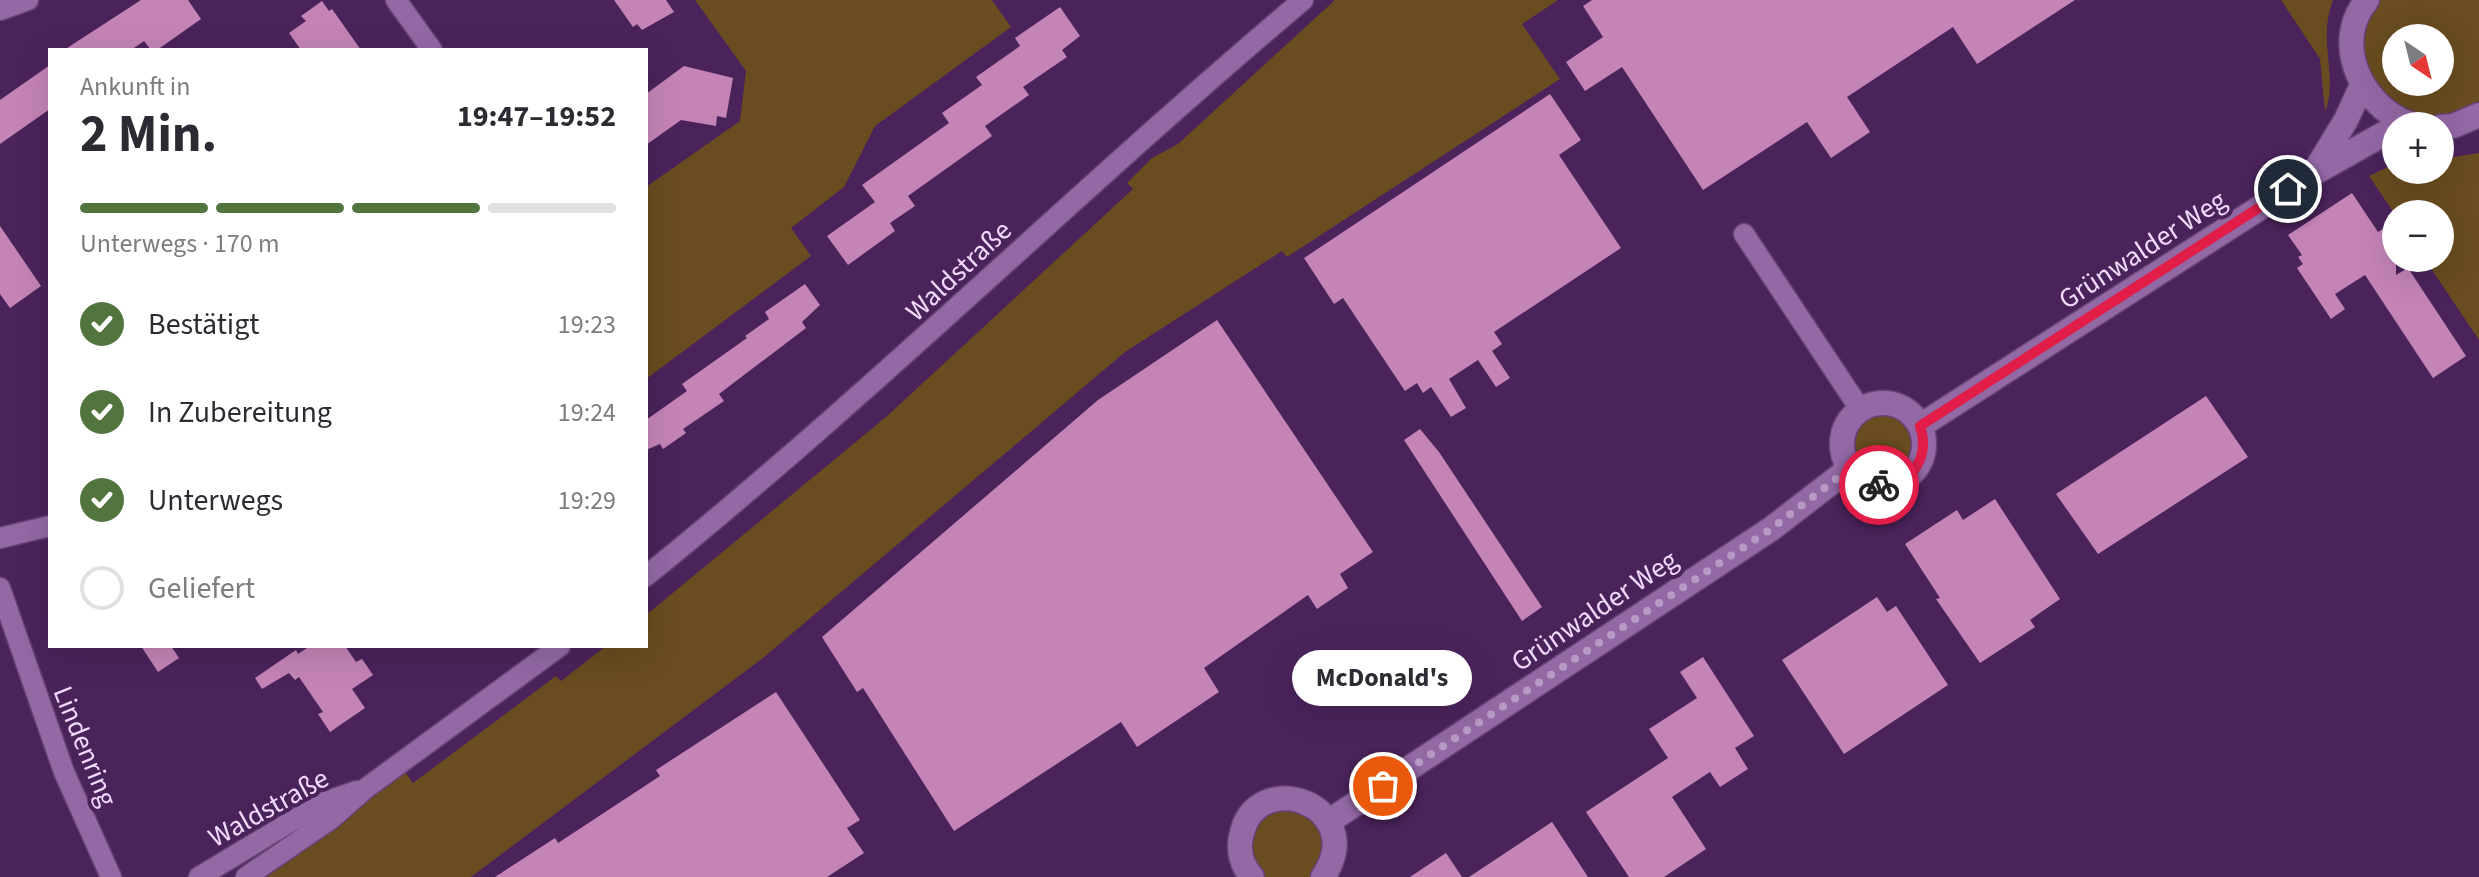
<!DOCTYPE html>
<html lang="de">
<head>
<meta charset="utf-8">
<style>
	:root { --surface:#fff; --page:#f7f7f7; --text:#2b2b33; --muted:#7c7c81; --line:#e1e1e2; --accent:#527540 }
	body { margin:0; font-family:"Source Sans 3",sans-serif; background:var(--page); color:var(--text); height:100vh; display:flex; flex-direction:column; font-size:30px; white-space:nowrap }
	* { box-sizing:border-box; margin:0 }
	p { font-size:26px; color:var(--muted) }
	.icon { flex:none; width:44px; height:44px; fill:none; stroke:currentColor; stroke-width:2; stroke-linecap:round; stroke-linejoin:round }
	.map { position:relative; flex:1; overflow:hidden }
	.sheet { position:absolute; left:48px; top:48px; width:600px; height:600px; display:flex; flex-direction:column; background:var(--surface); border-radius:0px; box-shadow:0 8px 32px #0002 }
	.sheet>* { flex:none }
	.needle { width:52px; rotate:145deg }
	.buttons { position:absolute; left:2382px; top:24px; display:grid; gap:16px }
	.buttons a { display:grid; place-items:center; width:72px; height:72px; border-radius:50%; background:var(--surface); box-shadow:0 8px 32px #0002; font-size:40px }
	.pin { position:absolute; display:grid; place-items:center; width:68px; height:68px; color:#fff; margin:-34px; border:4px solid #fff; border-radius:50%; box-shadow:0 2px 8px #0007 }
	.courier { position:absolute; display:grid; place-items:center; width:80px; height:80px; margin:-40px; border:6px solid #e11d48; border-radius:50%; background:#fff; color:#222; box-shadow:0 2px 10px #0007 }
	.bubble { position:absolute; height:56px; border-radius:28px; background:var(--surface); box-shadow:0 8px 32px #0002; font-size:26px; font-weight:700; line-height:56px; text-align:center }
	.overview em { font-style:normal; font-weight:700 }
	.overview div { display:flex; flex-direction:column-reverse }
	.overview { display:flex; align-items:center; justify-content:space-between; height:136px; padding:0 32px }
	h1 { font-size:52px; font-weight:700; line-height:60px }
	.bar { display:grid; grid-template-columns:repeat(4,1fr); gap:12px 8px; align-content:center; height:96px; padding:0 32px }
	.bar i { height:10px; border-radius:6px; background:var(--line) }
	.bar .current { background:var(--accent) }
	.bar p { grid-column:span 4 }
	ol { padding:0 32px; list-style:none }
	li { display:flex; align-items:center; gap:24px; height:88px }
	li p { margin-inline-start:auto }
	li .icon { padding:8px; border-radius:50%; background:var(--accent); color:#fff; stroke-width:4 }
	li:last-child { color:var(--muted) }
	li i { width:44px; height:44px; border:4px solid var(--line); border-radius:50% }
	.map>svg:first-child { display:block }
	.green { fill:#694c20; fill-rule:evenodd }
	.building { fill:#c484b6 }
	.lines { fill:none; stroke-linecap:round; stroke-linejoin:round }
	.street-casing { stroke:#664174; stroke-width:23 }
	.secondary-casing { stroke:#664174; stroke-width:27 }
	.street { stroke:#9268a5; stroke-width:20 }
	.secondary { stroke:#9268a5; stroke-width:24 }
	.done { stroke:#b79ac4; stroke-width:8; stroke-dasharray:0 14.4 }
	.route { stroke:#e11d48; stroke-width:10 }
	.labels { text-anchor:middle; stroke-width:8; stroke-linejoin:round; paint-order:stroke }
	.street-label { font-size:28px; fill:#f1dafc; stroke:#4a235b }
</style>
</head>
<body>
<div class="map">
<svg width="2479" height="877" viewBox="0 0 2479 877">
	<rect width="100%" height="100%" fill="#4a235b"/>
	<!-- green -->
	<path class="green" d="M 695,0 L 992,0 L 1011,27 L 875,126 L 844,187 L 791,228 L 811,256 L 646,379 L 646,187 L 740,121 L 746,71 Z
		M 1335,0 L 1558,0 L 1522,24 L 1560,79 L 1287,257 L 1282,251 L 1125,352 L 763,658 L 471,877 L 267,877 L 405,772 L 413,783 L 556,676 L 561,681 L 606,646 L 646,646 L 646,615 L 886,417 L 1133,189 L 1127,183 L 1152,158 L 1178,144 Z
		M 2281,0 L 2333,0 C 2317,42 2339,77 2325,112 L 2320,59 Z
		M 2379,0 L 2479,0 L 2479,101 C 2407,152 2333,71 2379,0 ZM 2396,38 L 2440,38 L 2440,82 L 2396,82 Z
		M 2479,153 L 2479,340 L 2424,258 L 2440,258 L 2440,214 L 2396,216 L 2369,176 L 2396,163 L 2396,170 L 2440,170 L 2440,159 Z
		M1850 444a32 32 0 1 1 64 0a32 32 0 1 1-64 0Z
		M 1291,808 C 1298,811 1310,814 1315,819 C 1331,836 1325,862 1311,877 L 1263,877 C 1237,840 1249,818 1291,808 Z"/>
	<!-- building -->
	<path class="building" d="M 141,0 L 188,0 L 201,19 L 157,50 L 151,50 L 144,41 L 131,50 L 64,50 Z
		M 614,0 L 666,0 L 674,12 L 642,30 L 637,24 L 633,27 Z
		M 1592,0 L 2075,0 L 1977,64 L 1953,27 L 1847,97 L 1870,132 L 1831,158 L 1807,122 L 1703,190 L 1622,67 L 1585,91 L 1566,62 L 1603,37 L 1583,6 Z
		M 322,1 L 329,11 L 332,9 L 361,50 L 301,50 L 289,33 L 306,21 L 301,16 Z
		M 1060,7 L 1080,36 L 1062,50 L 1067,57 L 1023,87 L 1029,95 L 985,126 L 992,136 L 908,196 L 915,206 L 890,223 L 895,231 L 848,265 L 827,236 L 875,202 L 862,185 L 949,123 L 942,113 L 982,85 L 976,77 L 1020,46 L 1015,38 Z
		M 50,65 L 50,109 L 0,144 L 0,100 Z
		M 684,66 L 733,78 L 726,118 L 717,116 L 716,126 L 681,120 L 646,145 L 646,94 Z
		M 1550,94 L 1581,140 L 1559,155 L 1621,248 L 1494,332 L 1502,344 L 1492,351 L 1510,378 L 1496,387 L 1478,360 L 1449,379 L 1466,408 L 1451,417 L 1431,387 L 1423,393 L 1417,383 L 1405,391 L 1343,298 L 1334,304 L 1304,258 Z
		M 2352,193 L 2378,232 L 2383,229 L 2396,250 L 2396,275 L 2408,268 L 2466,356 L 2433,378 L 2365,275 L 2335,294 L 2345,309 L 2331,319 L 2297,268 L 2303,264 L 2298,257 L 2302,255 L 2288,235 Z
		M 0,226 L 41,286 L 10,308 L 0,294 Z
		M 805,284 L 820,305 L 802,322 L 806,328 L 719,394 L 724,401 L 683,429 L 686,433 L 663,449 L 660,444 L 646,450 L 646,420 L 687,391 L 682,384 L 747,338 L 745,336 L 769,319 L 765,312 Z
		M 1217,320 L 1373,552 L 1340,574 L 1348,588 L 1317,609 L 1308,595 L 1204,668 L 1219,692 L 1137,747 L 1121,722 L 954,831 L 863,688 L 857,692 L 822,637 L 1098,400 Z
		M 2206,396 L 2248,457 L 2098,554 L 2056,494 Z
		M 1420,429 L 1439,452 L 1542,607 L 1522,621 L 1404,440 Z
		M 1995,499 L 2060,599 L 2030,620 L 2035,627 L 1980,663 L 1936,599 L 1940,598 L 1905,544 L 1957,510 L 1963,520 Z
		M 1877,597 L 1887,612 L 1896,606 L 1948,685 L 1844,754 L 1782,660 Z
		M 141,646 L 171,646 L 179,658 L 158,672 Z
		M 310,646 L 345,646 L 356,662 L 362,659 L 373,675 L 352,689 L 365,708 L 330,732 L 318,714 L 323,712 L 299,677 L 295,680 L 289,673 L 262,689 L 255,678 L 296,650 L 298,654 Z
		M 1703,657 L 1754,736 L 1735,748 L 1748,769 L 1720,787 L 1710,772 L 1672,797 L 1706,849 L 1664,877 L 1629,877 L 1586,812 L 1668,758 L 1649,729 L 1697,698 L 1680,672 Z
		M 776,692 L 860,820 L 847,828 L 864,853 L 827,877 L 495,877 L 555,838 L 558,843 L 660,776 L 656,770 Z
		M 1552,822 L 1588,877 L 1469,877 Z
		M 1446,853 L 1462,877 L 1410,877 Z"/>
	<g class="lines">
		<!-- street casing -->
		<g class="street-casing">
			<path id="street" d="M 396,0 L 432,50
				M 0,10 L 28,0
				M 1744,234 L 1860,409
				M 0,538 L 50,526
				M 646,576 C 873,393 1080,188 1303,0
				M 0,588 L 64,772 L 111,877
				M 199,877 L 322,803 L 357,791
				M 246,877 L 331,819 L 365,789 L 560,646"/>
		</g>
		<!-- secondary casing -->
		<g class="secondary-casing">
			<path id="secondary" d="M 2367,0 C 2329,45 2366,115 2418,126
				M 2440,127 L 2453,126 L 2479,115
				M 2315,171 L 2346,120 L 2362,85
				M1842 444a41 41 0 1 1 82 0a41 41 0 1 1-82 0Z
				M 1920,426 L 2314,173 L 2396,127
				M 1328,822 L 1771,529 L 1849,469
				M 1252,877 C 1242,866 1238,851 1241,837 C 1255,763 1371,806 1323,877"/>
		</g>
		<!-- street -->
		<use href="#street" class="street"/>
		<!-- secondary -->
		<use href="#secondary" class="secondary"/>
	</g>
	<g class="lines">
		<!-- done -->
		<path class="done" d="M 1383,786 L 1771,529 L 1849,469 L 1861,480 L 1879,485"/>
		<!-- route -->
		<path class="route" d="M 1879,485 C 1913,485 1930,457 1920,426 L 2288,189"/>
	</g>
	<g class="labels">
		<!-- street labels -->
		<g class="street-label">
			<text transform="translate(2142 249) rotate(-33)" y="10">Grünwalder Weg</text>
			<text transform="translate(958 270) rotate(-43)" y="10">Waldstraße</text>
			<text transform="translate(1594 610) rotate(-34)" y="10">Grünwalder Weg</text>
			<text transform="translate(86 746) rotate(68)" y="10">Lindenring</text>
			<text transform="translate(268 807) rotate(-29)" y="10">Waldstraße</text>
		</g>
	</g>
</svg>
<div class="buttons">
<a><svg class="needle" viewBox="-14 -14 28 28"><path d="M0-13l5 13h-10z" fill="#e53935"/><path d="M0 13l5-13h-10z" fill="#7c7c81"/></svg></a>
<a>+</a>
<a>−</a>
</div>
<div class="pin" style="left:1383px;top:786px;background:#ea580c"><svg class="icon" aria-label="bag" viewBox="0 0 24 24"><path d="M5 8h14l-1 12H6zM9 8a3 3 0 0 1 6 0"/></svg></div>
<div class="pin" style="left:2288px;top:189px;background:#1f2937"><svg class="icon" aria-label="home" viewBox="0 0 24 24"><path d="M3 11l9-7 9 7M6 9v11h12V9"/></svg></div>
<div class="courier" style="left:1879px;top:485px"><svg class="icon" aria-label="bike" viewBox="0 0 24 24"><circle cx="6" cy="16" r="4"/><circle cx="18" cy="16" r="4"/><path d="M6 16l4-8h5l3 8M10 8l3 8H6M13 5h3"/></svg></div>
<div class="bubble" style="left:1292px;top:650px;width:180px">McDonald's</div>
<section class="sheet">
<div class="overview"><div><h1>2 Min.</h1><p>Ankunft in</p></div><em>19:47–19:52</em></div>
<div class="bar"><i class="current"></i><i class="current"></i><i class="current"></i><i></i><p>Unterwegs · 170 m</p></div>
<ol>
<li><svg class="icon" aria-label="check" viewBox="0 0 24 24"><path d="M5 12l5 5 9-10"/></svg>Bestätigt<p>19:23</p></li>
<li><svg class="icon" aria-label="check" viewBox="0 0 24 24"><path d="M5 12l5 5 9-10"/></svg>In Zubereitung<p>19:24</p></li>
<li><svg class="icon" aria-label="check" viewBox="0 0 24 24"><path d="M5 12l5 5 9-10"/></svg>Unterwegs<p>19:29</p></li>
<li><i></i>Geliefert</li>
</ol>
</section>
</div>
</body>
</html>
